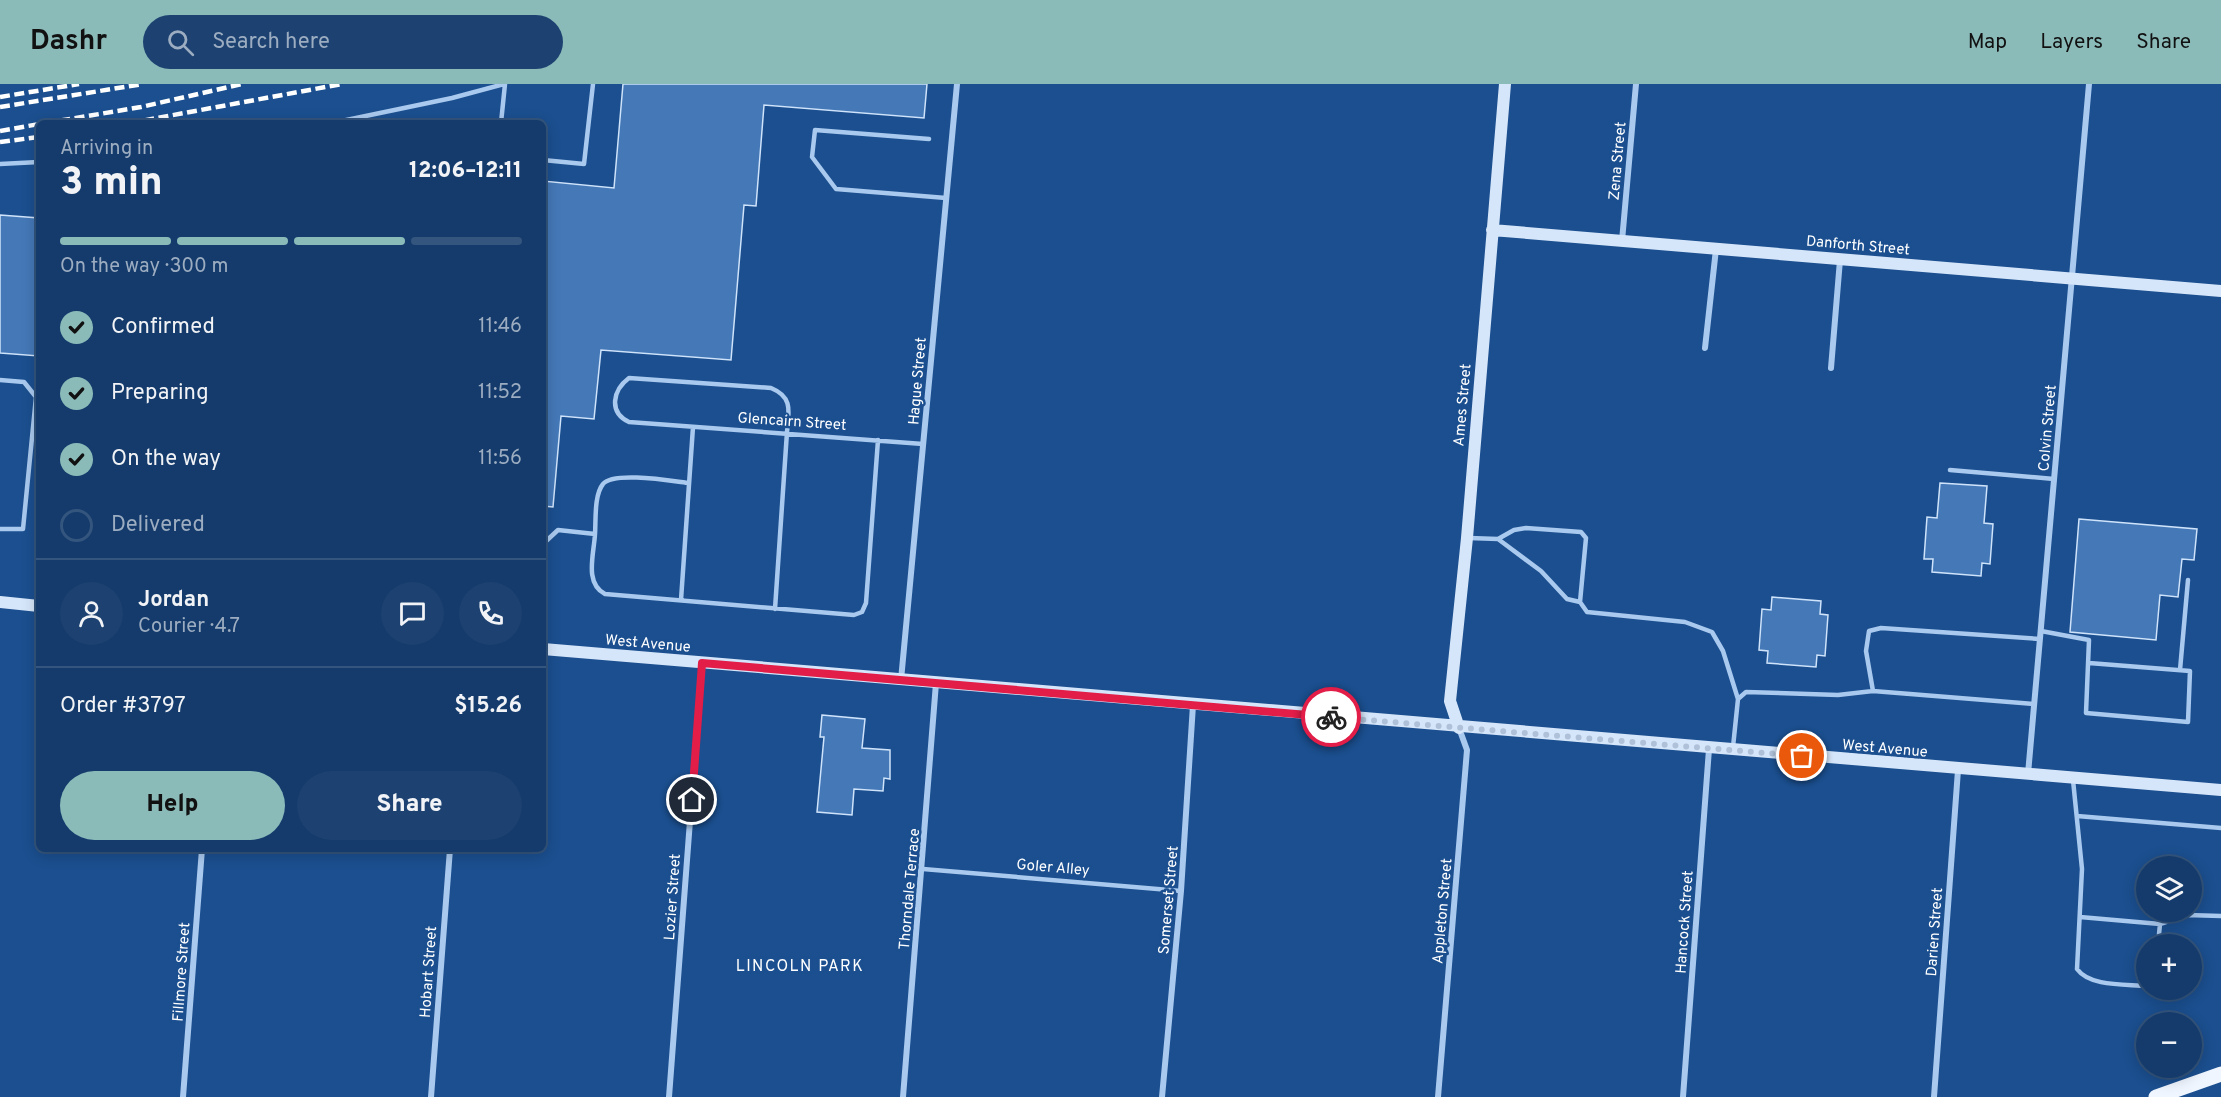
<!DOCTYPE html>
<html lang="en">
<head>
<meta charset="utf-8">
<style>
	:root { --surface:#143b6b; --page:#1d4271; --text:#f1f3f6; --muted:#9dadc1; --line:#33557e; --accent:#8bbbb9 }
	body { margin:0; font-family:Overpass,sans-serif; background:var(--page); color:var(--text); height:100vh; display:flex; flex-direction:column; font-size:22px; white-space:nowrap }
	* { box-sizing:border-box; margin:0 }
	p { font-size:20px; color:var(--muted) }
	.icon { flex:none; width:33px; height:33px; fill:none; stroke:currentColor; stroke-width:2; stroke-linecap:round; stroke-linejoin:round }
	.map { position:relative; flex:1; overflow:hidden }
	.drawer { position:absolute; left:36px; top:36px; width:510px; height:732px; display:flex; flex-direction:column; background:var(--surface); border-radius:9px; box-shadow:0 3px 15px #0003,0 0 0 2px var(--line) }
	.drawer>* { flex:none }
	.fabs { position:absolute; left:2136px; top:772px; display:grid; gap:12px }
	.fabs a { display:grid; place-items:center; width:66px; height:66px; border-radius:50%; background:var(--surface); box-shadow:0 3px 15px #0003,0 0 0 2px var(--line); font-size:30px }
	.pin { position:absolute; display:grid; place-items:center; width:51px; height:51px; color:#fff; margin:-26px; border:3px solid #fff; border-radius:50%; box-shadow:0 2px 6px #0007 }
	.courier { position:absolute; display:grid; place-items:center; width:60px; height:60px; margin:-30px; border:4px solid #e11d48; border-radius:50%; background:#fff; color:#222; box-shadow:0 2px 8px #0007 }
	.summary em { font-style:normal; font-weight:800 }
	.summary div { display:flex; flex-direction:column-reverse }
	.summary { display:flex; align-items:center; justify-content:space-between; height:102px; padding:0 24px }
	h1 { font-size:39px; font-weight:800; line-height:45px }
	.bar { display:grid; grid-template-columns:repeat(4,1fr); gap:9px 6px; align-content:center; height:72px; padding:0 24px }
	.bar i { height:8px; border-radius:4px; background:var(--line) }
	.bar .selected { background:var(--accent) }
	.bar p { grid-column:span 4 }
	.line { display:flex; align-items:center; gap:15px; padding:0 24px; border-top:2px solid var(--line) }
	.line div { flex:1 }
	.round { display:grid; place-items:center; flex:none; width:63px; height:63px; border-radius:32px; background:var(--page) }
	ol { padding:0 24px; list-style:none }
	li { display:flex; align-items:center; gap:18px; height:66px }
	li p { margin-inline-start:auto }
	li .icon { padding:6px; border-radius:50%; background:var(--accent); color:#111; stroke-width:4 }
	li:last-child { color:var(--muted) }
	li i { width:33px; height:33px; border:3px solid var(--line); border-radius:50% }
	.primary-button { display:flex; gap:12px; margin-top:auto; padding:12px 24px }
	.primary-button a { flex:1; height:69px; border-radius:36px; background:var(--accent); color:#111; font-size:24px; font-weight:800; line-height:69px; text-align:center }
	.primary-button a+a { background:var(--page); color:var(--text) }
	header { display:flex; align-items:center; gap:36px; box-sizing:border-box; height:84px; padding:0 30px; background:var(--accent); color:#111 }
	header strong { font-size:28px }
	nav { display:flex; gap:33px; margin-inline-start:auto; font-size:21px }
	.search { width:420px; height:54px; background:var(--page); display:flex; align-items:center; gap:15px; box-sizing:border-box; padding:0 21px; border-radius:33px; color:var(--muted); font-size:22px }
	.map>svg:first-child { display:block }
	.building { fill:#4478b7; stroke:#cfe3fa; stroke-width:1.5 }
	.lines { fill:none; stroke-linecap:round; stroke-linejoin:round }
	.lane { stroke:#a9c9ee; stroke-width:4.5 }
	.street { stroke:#a9c9ee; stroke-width:6 }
	.secondary { stroke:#d6e6fa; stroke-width:12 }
	.primary { stroke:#f0f6ff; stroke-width:15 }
	.rail { stroke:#fff; stroke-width:4.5; stroke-dasharray:10 4.5; stroke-linecap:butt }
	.done { stroke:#afc1d8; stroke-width:6; stroke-dasharray:0 10.8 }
	.route { stroke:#e11d48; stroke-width:8 }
	.labels { text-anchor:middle; stroke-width:5; stroke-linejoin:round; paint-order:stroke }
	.street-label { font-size:15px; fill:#fff; stroke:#1b4f8f }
	.neighbourhood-label { font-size:16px; letter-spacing:1.5px; fill:#fff; stroke:#1b4f8f }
</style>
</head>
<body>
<header>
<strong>Dashr</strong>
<div class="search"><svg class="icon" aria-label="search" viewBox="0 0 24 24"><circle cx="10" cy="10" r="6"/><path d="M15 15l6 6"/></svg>Search here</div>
<nav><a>Map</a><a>Layers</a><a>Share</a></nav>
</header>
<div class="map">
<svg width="2221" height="1013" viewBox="0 0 2221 1013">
	<rect width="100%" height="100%" fill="#1b4f8f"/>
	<!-- building -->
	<path class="building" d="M 623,0 L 927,0 L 924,34 L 764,21 L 756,122 L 744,121 L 731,276 L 601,266 L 594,335 L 561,332 L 553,423 L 543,422 L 543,97 L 614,104 Z
		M 0,131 L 39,134 L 39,272 L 0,269 Z
		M 1940,399 L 1987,402 L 1984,439 L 1993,440 L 1990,480 L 1982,479 L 1981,492 L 1932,488 L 1933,475 L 1924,475 L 1927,433 L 1937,434 Z
		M 2079,435 L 2197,445 L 2194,476 L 2182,475 L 2178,513 L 2160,511 L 2156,556 L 2070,548 Z
		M 1772,513 L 1821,517 L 1820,530 L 1828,531 L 1825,572 L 1817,571 L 1816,583 L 1767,579 L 1768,567 L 1759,566 L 1762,525 L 1771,526 Z
		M 822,631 L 865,635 L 862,664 L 890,666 L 890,695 L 884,694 L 883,707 L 854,705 L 852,731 L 817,728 L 824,653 L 820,653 Z"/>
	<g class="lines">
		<!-- lane -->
		<path class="lane" d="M 332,39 L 452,14 L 504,0
			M 501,39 L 505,0
			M 929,55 L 815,46 L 812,73 L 836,105 L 946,114
			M 543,76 L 584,80 L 593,0
			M 0,80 L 39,78
			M 0,296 L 24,298 L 36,313 L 23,445 L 0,445
			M 1950,386 L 2054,395
			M 595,450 C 596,436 594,411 603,400 C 613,387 672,397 689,399
			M 1469,454 L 1498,455 L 1514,446 L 1526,444 L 1581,448 L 1586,454 L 1580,518 L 1587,528 L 1685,538 L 1712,548 L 1723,567 L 1738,615 L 1733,663
			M 1498,455 L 1541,487 L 1567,515 L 1580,518
			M 543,470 L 544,459 L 558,446 L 595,450 C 594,470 584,499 605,510 L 854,531 L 862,528 L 866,519 L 878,356
			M 681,516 L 693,343
			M 775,525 L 787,348 C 789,327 793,313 771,304 L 629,294 C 613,306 608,328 629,338 L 923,360
			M 2041,547 L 2089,556 L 2086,629 L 2188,638 L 2190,587 L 2089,579
			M 2180,586 L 2188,496
			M 1738,615 L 1746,608 L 1838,611 L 1873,607
			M 2034,620 L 1873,607 L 1866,567 L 1869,547 L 1881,544 L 2040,555
			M 2073,696 L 2082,785 L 2077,885 C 2090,903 2126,900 2146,902
			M 2077,732 L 2221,744
			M 923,785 L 1181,807
			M 2080,833 L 2160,840 L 2158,861
			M 2160,840 L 2187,831 L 2221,832"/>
		<!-- street -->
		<path class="street" d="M 1622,157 L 1636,0
			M 1705,264 L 1716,165
			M 1831,284 L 1840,176
			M 901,596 L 957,0
			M 2028,690 L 2089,0
			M 183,1013 L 202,765
			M 431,1013 L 450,765
			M 669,1013 L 702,579
			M 903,1013 L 936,599
			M 1162,1013 L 1181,807 L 1193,621
			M 1438,1013 L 1467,666 L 1459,644
			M 1683,1013 L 1709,665
			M 1934,1013 L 1958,686"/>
		<!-- secondary -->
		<path class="secondary" d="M 1492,146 L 2221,207
			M 0,518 L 39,522
			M 543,565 L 2221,706
			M 1459,644 L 1450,617 L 1467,454 L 1505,0"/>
		<!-- primary -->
		<path class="primary" d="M 2156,1013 L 2221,990"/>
		<!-- rail -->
		<path class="rail" d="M 0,13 L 79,0
			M 0,23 L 143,0
			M 46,39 L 141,23 L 242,0
			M 130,39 L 342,0
			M 0,47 L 39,40
			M 0,58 L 39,53"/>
	</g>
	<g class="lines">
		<!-- done -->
		<path class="done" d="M 1331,633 L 1802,672"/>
		<!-- route -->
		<path class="route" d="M 692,716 L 702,579 L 1331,633"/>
	</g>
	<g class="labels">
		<!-- street labels -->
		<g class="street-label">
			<text transform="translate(1617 77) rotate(-85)" y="5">Zena Street</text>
			<text transform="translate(1858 161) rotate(5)" y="5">Danforth Street</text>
			<text transform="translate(917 297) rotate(-85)" y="5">Hague Street</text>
			<text transform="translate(1462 321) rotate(-85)" y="5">Ames Street</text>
			<text transform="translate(792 337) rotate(4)" y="5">Glencairn Street</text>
			<text transform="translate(2047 344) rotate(-85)" y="5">Colvin Street</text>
			<text transform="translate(648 559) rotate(5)" y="5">West Avenue</text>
			<text transform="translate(1885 664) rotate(5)" y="5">West Avenue</text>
			<text transform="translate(1053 783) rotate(5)" y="5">Goler Alley</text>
			<text transform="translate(909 805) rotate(-85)" y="5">Thorndale Terrace</text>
			<text transform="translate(672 813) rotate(-86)" y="5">Lozier Street</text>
			<text transform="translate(1168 816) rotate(-85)" y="5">Somerset Street</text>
			<text transform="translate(1442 827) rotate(-85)" y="5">Appleton Street</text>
			<text transform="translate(1684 838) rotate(-86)" y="5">Hancock Street</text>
			<text transform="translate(1934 848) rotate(-86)" y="5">Darien Street</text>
			<text transform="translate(181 888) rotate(-86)" y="5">Fillmore Street</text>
			<text transform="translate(428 888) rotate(-86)" y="5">Hobart Street</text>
		</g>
		<!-- neighbourhood labels -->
		<g class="neighbourhood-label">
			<text x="800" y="887">LINCOLN PARK</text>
		</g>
	</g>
</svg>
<div class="fabs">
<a><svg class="icon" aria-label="layers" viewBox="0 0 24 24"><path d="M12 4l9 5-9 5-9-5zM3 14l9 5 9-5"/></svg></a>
<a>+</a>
<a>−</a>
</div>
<div class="pin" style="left:1802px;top:672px;background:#ea580c"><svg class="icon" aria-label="bag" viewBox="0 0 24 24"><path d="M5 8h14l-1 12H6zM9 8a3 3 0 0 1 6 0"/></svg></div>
<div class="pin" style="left:692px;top:716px;background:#1f2937"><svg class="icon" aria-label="home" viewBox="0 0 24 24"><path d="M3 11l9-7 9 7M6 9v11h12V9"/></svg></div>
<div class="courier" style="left:1331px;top:633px"><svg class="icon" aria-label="bike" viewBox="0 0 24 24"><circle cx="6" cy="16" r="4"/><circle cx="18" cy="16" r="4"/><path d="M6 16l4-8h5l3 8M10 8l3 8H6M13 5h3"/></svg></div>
<section class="drawer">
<div class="summary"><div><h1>3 min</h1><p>Arriving in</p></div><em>12:06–12:11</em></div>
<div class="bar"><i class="selected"></i><i class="selected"></i><i class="selected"></i><i></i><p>On the way · 300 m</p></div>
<ol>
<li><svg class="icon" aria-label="check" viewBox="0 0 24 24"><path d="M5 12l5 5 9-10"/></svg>Confirmed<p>11:46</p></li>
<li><svg class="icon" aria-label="check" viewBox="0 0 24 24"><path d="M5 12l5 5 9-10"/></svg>Preparing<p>11:52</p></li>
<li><svg class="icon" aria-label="check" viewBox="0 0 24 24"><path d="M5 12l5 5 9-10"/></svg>On the way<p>11:56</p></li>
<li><i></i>Delivered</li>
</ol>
<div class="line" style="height:108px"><a class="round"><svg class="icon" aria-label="person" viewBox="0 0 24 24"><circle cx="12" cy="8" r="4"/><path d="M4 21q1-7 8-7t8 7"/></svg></a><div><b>Jordan</b><p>Courier · 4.7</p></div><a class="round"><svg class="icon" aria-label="chat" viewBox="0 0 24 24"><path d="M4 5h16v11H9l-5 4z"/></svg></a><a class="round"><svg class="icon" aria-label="phone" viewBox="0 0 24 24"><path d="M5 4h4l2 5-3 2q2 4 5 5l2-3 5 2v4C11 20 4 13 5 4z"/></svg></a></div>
<div class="line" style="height:78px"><div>Order #3797</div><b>$15.26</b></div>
<div class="primary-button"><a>Help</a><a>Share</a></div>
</section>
</div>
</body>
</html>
